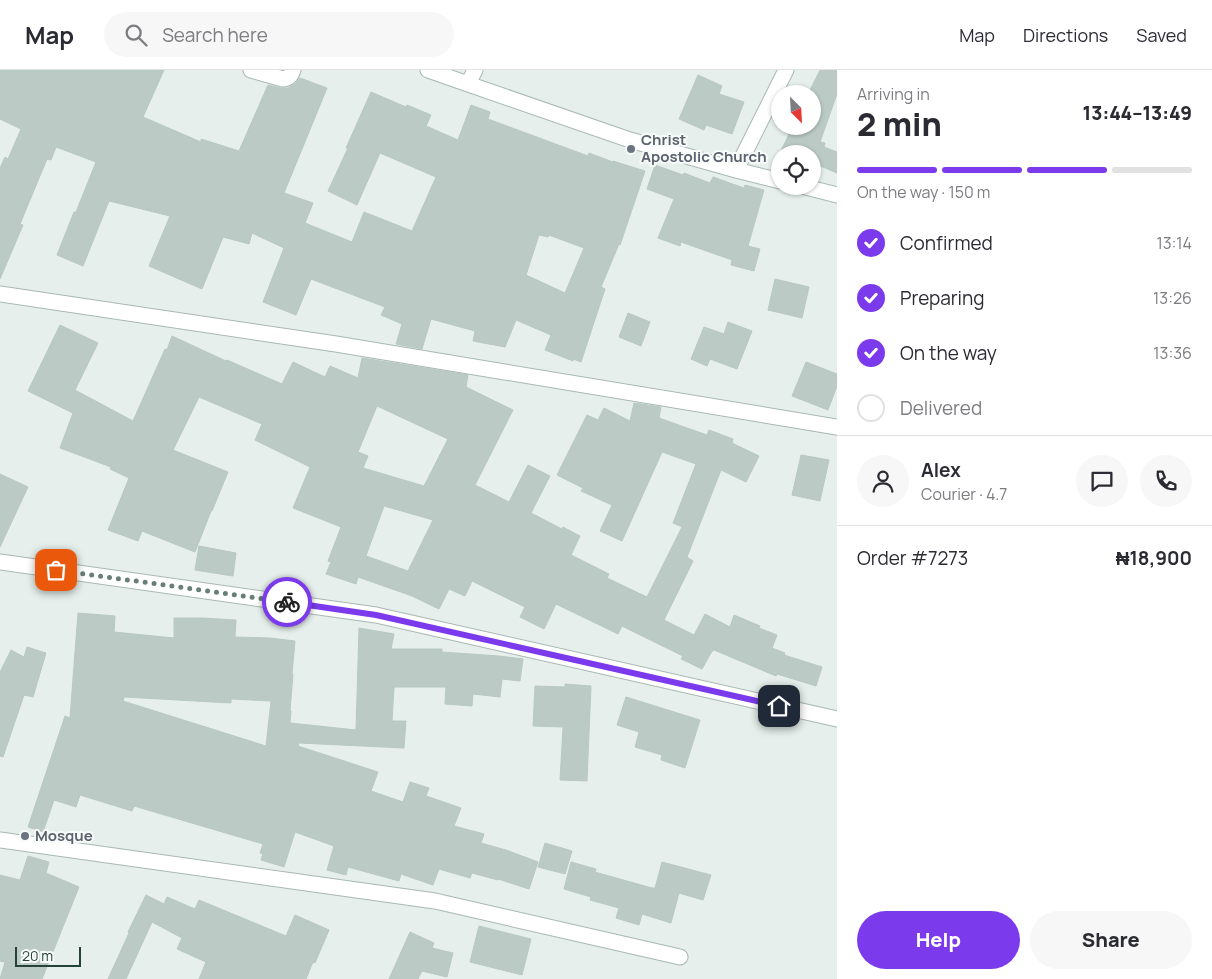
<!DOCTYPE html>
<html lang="en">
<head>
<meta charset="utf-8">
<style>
	:root { --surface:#fff; --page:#f7f7f7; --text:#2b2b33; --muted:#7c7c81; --line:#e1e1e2; --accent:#7c3aed }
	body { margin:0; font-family:Manrope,sans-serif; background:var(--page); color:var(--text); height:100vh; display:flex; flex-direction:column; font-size:19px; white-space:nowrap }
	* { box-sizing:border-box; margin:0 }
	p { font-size:16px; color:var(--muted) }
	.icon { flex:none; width:28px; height:28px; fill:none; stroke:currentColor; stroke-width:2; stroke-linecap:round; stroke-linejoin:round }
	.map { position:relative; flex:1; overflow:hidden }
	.side { display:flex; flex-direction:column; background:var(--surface); width:375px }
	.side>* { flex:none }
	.needle { width:32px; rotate:156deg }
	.controls { position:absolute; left:771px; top:15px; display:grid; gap:10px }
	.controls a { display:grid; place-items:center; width:50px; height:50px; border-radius:50%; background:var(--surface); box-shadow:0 1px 4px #0004; font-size:25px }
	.scale { position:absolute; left:15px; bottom:12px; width:66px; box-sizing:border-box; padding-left:5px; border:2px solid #24423a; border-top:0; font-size:14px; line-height:18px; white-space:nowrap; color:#24423a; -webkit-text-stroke:4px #f7fbf9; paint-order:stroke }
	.pin { position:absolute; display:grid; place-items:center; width:42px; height:42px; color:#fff; margin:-21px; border-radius:10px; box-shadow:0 2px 8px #0006 }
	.courier { position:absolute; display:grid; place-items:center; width:50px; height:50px; margin:-25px; border:4px solid #7c3aed; border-radius:50%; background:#fff; color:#222; box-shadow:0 1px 6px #0007 }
	.head em { font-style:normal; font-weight:800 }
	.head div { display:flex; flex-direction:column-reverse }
	.head { display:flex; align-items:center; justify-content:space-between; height:85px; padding:0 20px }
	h1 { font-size:32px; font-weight:800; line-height:38px }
	.bar { display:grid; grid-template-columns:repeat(4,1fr); gap:8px 5px; align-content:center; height:60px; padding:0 20px }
	.bar i { height:6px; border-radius:4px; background:var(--line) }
	.bar .active { background:var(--accent) }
	.bar p { grid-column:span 4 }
	.line { display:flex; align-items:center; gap:12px; padding:0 20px; border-top:1px solid var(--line) }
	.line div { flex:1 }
	.round { display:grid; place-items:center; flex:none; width:52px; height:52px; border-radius:26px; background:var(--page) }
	ol { padding:0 20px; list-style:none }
	li { display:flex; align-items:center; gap:15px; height:55px }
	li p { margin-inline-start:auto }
	li .icon { padding:5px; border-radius:50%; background:var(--accent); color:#fff; stroke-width:4 }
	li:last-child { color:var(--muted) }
	li i { width:28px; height:28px; border:2px solid var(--line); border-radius:50% }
	.action { display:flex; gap:10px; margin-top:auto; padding:10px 20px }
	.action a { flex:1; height:58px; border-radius:30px; background:var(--accent); color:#fff; font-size:20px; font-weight:800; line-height:58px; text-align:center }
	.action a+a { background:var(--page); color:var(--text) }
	header { display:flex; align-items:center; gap:30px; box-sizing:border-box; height:70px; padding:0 25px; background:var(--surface); border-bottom:1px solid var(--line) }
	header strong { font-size:24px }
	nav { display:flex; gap:28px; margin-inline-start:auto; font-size:18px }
	.search { width:350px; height:45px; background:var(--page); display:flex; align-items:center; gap:12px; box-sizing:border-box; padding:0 18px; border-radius:28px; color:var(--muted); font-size:19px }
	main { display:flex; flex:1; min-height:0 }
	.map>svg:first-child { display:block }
	.building { fill:#bbcac4; stroke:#b8c9c2; fill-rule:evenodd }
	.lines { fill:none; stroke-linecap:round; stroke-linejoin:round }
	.minor-casing { stroke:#a8b8b2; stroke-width:17 }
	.minor { stroke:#fff; stroke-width:15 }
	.done { stroke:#687f78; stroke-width:5; stroke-dasharray:0 9 }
	.route { stroke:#7c3aed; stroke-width:6 }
	.worship-dot { fill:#6b7280; stroke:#f7fbf9; stroke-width:2 }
	.labels { text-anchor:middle; stroke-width:4; stroke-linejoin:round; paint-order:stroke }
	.worship-label { font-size:15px; font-weight:bold; fill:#5b616d; stroke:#f7fbf9; text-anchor:start }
</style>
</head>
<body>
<header>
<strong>Map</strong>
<div class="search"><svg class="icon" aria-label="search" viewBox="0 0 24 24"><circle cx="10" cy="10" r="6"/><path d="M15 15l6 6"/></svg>Search here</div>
<nav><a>Map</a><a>Directions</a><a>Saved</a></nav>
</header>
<main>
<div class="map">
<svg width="837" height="909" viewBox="0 0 837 909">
	<rect width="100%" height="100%" fill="#e6efeb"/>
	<!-- building -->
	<path class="building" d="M 0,0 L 164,0 L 143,47 L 201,72 L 201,69 L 239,81 L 268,15 L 280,18 L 288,18 L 295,14 L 300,8 L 327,18 L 284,123 L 313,133 L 305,153 L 352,172 L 364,142 L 412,161 L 436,107 L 380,83 L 357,135 L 328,121 L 348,78 L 346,78 L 371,22 L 406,37 L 407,35 L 431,45 L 426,56 L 458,70 L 471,35 L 490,42 L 488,49 L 588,86 L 589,83 L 613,92 L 613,91 L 645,101 L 620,175 L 619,174 L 601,217 L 605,219 L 581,292 L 573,289 L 573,291 L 545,280 L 551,265 L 516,250 L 505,277 L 473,271 L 475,261 L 431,249 L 422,279 L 396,274 L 402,254 L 381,245 L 385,237 L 311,209 L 296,245 L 263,232 L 284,178 L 252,163 L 249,174 L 223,167 L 202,219 L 149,196 L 170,146 L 109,131 L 83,196 L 57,185 L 74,142 L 76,142 L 96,92 L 56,77 L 51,90 L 47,89 L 20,154 L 23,155 L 0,209 L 0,98 L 5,87 L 8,89 L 21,59 L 0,49 ZM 539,165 L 548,167 L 549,165 L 584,178 L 565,223 L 526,205 Z
		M 820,0 L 837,0 L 837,24 L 820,72 L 825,73 L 824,77 L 837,82 L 837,103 L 818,95 L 817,99 L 812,97 L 812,84 L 780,84 L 780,87 L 778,87 L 793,56 L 812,56 L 812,24 L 808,24 Z
		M 698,5 L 722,16 L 719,24 L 744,32 L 732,64 L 706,55 L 704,60 L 679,49 Z
		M 655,95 L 683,105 L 684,103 L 710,113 L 713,107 L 744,118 L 745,115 L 764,120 L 748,176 L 760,179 L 754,201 L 731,195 L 732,190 L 681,172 L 680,176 L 658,168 L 674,129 L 647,119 Z
		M 775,209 L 809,217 L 802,248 L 768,240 Z
		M 628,243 L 650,252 L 641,276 L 619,267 Z
		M 728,252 L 752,261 L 737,299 L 710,289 L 707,296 L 691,289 L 704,257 L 724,264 Z
		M 60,255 L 98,273 L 75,320 L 133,351 L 165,279 L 167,280 L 172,266 L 226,291 L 227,290 L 282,314 L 293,292 L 325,307 L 330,296 L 358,308 L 362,288 L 468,305 L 466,317 L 513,340 L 475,415 L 509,432 L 528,395 L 550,406 L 531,443 L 562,459 L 563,457 L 580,466 L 571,485 L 609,504 L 607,508 L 647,527 L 682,457 L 673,453 L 696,394 L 662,382 L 622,471 L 600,461 L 612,435 L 581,421 L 583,418 L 557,405 L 587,345 L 598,350 L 604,338 L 630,351 L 634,333 L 661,337 L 659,348 L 707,365 L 709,360 L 733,369 L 732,373 L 759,386 L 746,412 L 721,400 L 687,487 L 693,491 L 664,550 L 694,565 L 705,544 L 730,557 L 734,545 L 760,556 L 759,558 L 777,565 L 772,578 L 785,583 L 784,585 L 822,597 L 816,616 L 777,604 L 776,606 L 714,580 L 713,581 L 712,581 L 702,599 L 681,589 L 683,586 L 622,556 L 618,564 L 556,534 L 544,559 L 520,547 L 525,537 L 472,511 L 465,526 L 449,519 L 439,539 L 412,526 L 358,507 L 356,514 L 326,504 L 331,492 L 328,491 L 341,457 L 293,438 L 310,397 L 255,370 L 262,354 L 199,327 L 173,380 L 228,402 L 212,441 L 211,441 L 195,482 L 142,461 L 138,471 L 108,460 L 129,408 L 110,399 L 111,397 L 60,378 L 73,343 L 28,321 ZM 377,336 L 448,369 L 424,416 L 363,398 L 368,386 L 358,382 ZM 384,436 L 433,450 L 408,501 L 366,486 Z
		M 806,292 L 837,304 L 837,316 L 828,340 L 792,326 Z
		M 801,385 L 829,390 L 820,431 L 792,425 Z
		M 0,404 L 28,417 L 0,477 Z
		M 199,476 L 236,483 L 233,506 L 195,500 Z
		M 78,543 L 115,546 L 114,562 L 174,568 L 174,548 L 202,548 L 236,550 L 235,567 L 270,568 L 295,571 L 292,604 L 293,604 L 290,641 L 291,641 L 290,653 L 356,660 L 359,558 L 394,564 L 391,579 L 442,579 L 442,582 L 499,586 L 523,589 L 520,611 L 502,609 L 500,627 L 473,624 L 472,636 L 445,634 L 446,617 L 394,617 L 392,651 L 406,651 L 404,678 L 299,673 L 298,676 L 378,702 L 371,721 L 403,732 L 410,712 L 429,718 L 426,726 L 461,738 L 454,756 L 484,764 L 481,773 L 506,780 L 538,792 L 529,819 L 498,809 L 498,810 L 472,803 L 470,808 L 439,799 L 433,815 L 401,804 L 399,811 L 348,797 L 346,805 L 327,800 L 334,776 L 295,762 L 284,797 L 261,790 L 263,784 L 260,783 L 263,774 L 134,736 L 132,741 L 80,725 L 76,737 L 54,730 L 43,762 L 28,757 L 65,646 L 70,648 ZM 124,627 L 231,633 L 231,629 L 271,631 L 266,676 L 123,631 Z
		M 27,577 L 46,583 L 33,627 L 24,625 L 3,687 L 0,686 L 0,602 L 11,580 L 24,587 Z
		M 565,614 L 591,616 L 587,711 L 560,710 L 563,657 L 533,656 L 535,616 L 565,617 Z
		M 626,627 L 700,650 L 685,698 L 661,690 L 662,685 L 635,677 L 639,662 L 617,655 Z
		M 545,773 L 572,781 L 565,804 L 538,797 Z
		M 28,786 L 49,792 L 46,803 L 79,817 L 42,909 L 0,909 L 5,892 L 0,891 L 0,805 L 20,810 Z
		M 571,792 L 596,799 L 595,802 L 652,818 L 655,818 L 662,792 L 711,805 L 703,830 L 679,823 L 671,853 L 642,844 L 639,855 L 616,848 L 619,838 L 590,830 L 591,827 L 564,819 Z
		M 146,825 L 164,834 L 167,827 L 195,839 L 199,830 L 286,866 L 295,845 L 329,860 L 315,893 L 313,892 L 306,909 L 199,909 L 206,892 L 177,879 L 182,868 L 152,852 L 126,909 L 108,909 L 129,863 L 128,862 Z
		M 479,856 L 531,869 L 522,905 L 470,892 Z
		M 410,862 L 434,873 L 432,878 L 453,883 L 447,907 L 422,901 L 418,909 L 389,909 Z"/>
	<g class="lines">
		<!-- minor casing -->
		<g class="minor-casing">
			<path id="minor" d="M 251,0 L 283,9 C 289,8 291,6 293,0
				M 428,0 L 468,14 L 475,0
				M 468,14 L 630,70 L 736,100 L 780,111
				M 736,100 L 786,0
				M 802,116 L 837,125
				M 0,224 L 336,274 L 837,357
				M 0,492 L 376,545 L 837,649
				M 0,770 L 435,831 L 680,887"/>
		</g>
		<!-- minor -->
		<use href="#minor" class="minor"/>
	</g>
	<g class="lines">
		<!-- done -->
		<path class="done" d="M 56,500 L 287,532"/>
		<!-- route -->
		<path class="route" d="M 287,532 L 376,545 L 779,636"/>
	</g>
	<!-- markers -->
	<g class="worship-dot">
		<circle cx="631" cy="79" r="5"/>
		<circle cx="25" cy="766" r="5"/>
	</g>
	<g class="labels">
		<!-- worship labels -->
		<g class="worship-label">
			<text x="641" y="75">Christ<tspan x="641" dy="17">Apostolic Church</tspan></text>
			<text x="35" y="771">Mosque</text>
		</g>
	</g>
</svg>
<div class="controls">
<a><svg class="needle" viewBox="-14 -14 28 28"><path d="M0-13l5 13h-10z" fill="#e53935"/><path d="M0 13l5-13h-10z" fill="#7c7c81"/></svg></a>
<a><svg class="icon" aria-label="locate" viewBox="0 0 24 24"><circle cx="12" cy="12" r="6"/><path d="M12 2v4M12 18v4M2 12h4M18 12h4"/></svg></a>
</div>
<div class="scale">20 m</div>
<div class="pin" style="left:56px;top:500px;background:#ea580c"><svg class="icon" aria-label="bag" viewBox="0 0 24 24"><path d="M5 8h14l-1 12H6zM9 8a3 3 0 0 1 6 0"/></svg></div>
<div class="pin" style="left:779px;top:636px;background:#1f2937"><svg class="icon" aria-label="home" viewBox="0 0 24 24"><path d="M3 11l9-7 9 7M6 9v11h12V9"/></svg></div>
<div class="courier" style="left:287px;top:532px"><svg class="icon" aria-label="bike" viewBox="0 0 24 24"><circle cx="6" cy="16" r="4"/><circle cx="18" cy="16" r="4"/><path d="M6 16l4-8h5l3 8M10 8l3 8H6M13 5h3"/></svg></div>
</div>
<section class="side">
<div class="head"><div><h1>2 min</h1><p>Arriving in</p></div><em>13:44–13:49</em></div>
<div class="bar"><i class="active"></i><i class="active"></i><i class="active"></i><i></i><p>On the way · 150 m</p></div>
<ol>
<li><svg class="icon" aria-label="check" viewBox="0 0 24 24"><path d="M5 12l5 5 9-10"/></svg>Confirmed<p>13:14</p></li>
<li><svg class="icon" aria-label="check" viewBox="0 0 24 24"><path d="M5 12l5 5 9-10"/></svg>Preparing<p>13:26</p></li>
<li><svg class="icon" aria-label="check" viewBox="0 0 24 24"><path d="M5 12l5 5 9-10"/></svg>On the way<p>13:36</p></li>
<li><i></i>Delivered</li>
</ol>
<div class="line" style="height:90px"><a class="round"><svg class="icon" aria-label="person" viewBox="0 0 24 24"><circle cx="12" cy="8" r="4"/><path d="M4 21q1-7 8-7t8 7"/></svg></a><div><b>Alex</b><p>Courier · 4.7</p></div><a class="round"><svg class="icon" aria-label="chat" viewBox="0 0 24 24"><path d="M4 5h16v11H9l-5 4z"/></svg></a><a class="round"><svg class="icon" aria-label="phone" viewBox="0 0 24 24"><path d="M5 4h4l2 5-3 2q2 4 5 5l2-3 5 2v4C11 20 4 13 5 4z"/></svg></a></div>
<div class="line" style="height:65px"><div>Order #7273</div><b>₦18,900</b></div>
<div class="action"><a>Help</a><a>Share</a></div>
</section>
</main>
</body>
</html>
